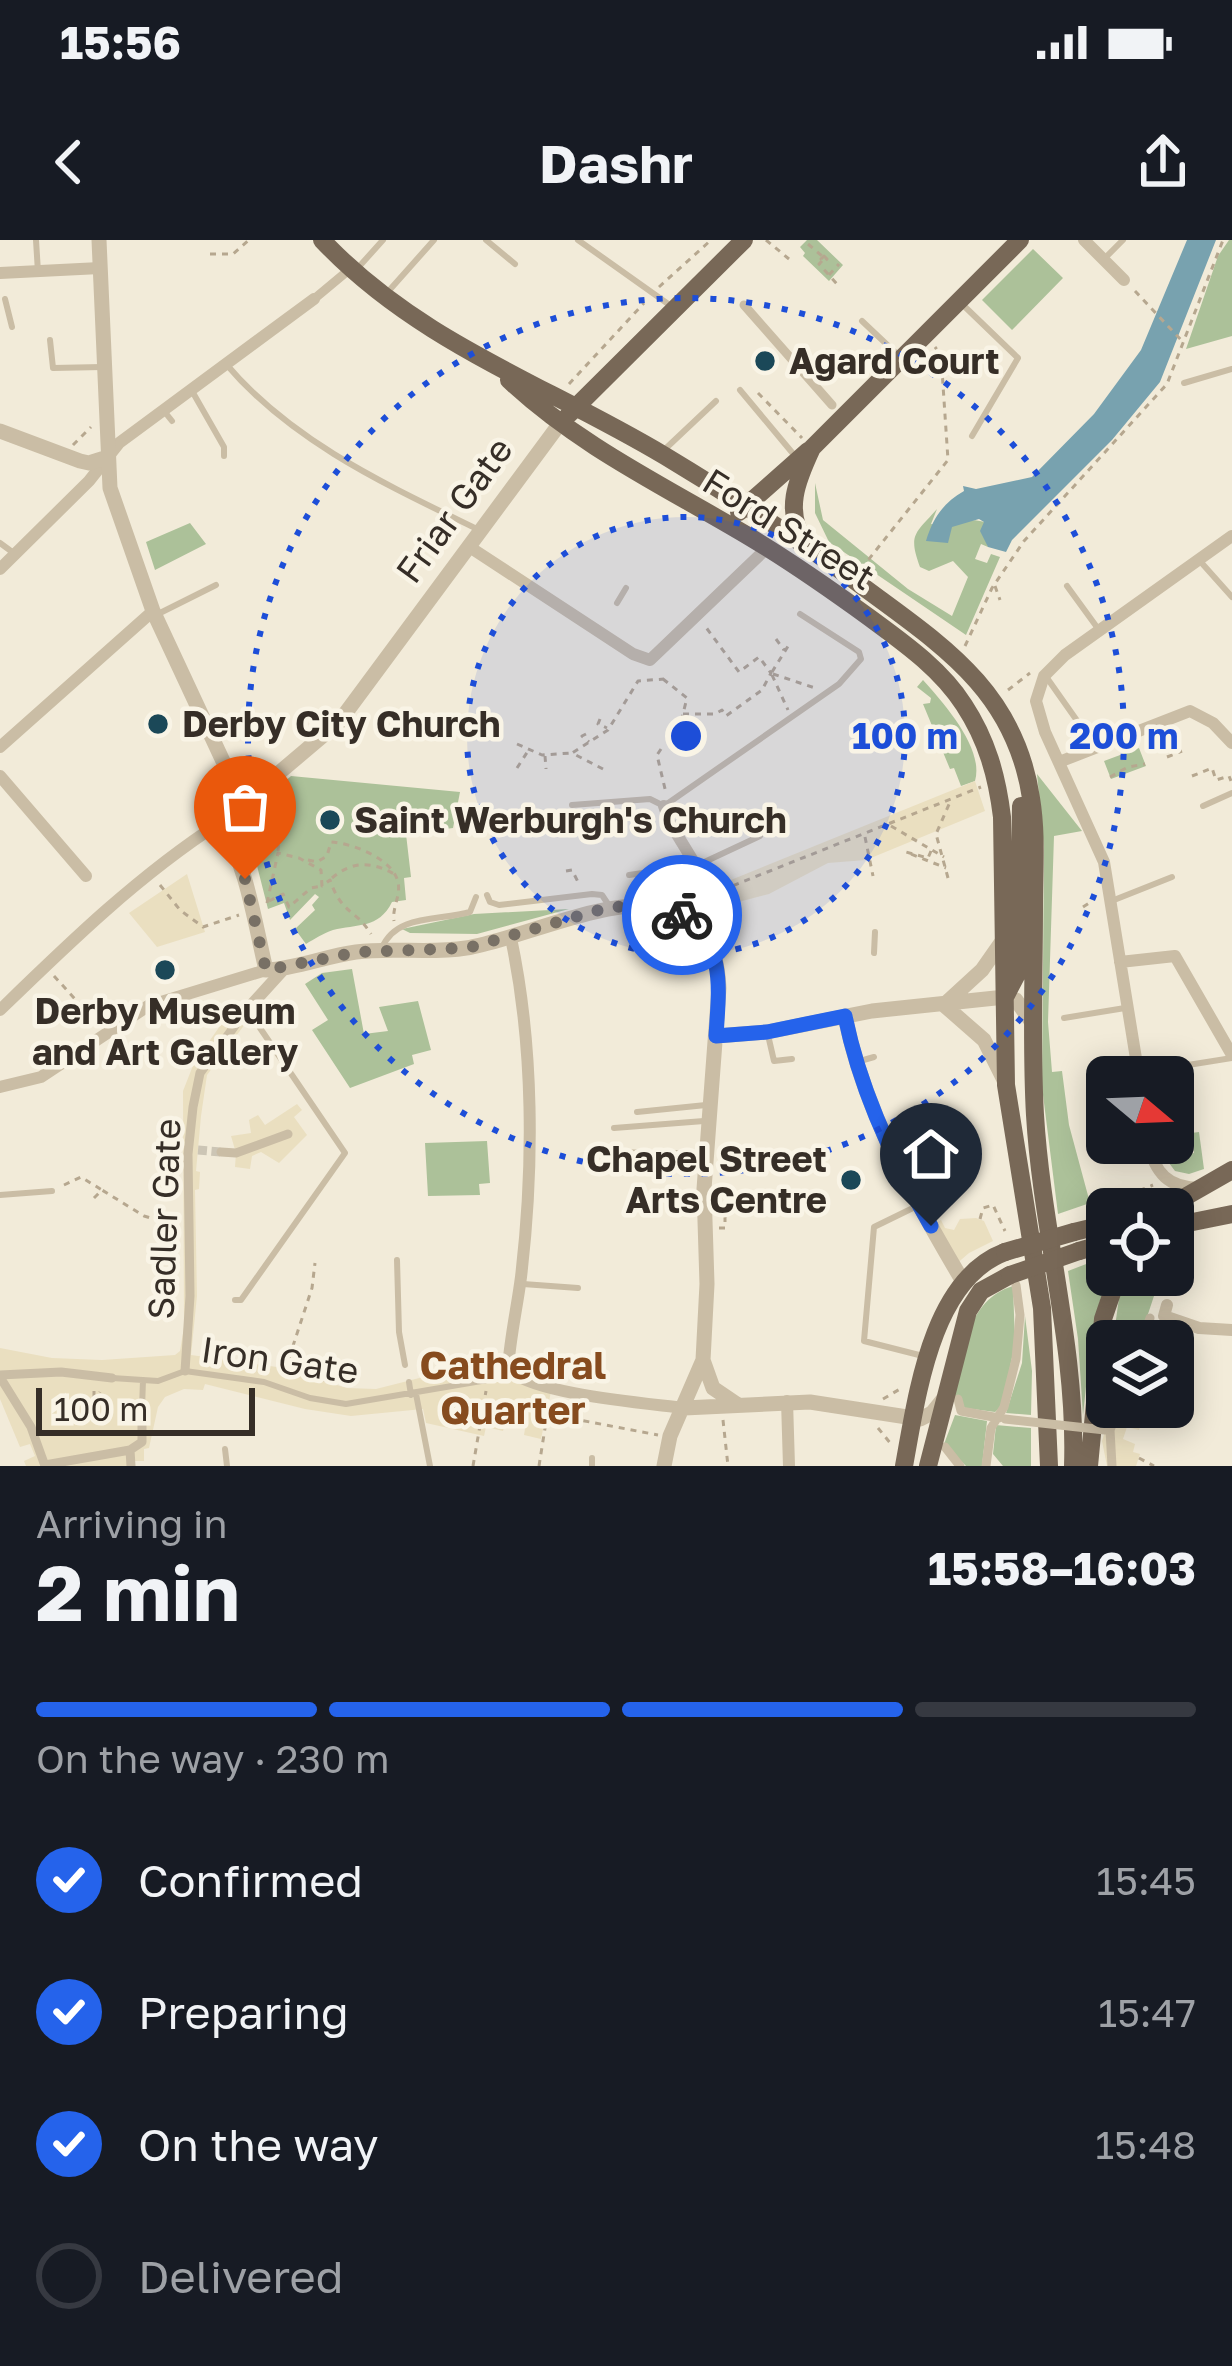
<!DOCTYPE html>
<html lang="en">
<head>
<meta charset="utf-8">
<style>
	:root { --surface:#171b24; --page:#20242c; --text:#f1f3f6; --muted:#9ea1a6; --line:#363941; --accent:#2563eb }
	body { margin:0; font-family:"Golos Text",sans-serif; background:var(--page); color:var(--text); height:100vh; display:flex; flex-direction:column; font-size:45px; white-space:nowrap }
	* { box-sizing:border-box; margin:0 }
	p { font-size:39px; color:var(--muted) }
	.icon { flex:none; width:66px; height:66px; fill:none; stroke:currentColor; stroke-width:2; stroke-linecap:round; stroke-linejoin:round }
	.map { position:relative; height:1226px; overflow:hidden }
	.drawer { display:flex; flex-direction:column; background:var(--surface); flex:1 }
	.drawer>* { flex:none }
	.needle { width:78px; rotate:109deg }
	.tools { position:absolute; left:1086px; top:816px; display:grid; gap:24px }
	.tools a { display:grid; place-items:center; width:108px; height:108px; border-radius:18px; background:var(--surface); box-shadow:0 6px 30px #0003; font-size:60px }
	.scale { position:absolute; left:36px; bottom:30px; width:219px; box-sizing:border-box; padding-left:12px; border:6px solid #362e27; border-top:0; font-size:33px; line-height:42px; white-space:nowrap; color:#362e27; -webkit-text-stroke:9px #f9f4e6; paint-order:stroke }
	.pin { position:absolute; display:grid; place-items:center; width:102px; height:102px; color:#fff; margin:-123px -51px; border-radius:50% 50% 50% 0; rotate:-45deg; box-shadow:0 0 12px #0007 }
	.pin .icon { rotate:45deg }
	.courier { position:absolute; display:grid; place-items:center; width:120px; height:120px; margin:-60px; border:9px solid #2563eb; border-radius:50%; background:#fff; color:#222; box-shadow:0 3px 15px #0007 }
	.overview em { font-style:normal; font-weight:700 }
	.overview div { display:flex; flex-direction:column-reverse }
	.overview { display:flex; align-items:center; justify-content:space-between; height:204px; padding:0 36px }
	h1 { font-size:78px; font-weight:700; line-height:90px }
	.bar { display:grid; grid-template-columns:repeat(4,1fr); gap:18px 12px; align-content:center; height:144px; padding:0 36px }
	.bar i { height:15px; border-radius:9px; background:var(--line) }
	.bar .on { background:var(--accent) }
	.bar p { grid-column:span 4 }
	ol { padding:0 36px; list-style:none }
	li { display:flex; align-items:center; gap:36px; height:132px }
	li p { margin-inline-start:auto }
	li .icon { padding:12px; border-radius:50%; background:var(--accent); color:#fff; stroke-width:4 }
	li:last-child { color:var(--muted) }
	li i { width:66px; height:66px; border:6px solid var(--line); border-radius:50% }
	.status { display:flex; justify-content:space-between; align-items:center; height:84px; padding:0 60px; background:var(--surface); direction:ltr }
	.status svg { height:33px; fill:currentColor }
	header { display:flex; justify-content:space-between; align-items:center; height:156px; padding:0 36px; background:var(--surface); font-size:54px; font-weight:700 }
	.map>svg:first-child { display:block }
	.green { fill:#acc199 }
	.plaza { fill:#eadfc0 }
	.water { fill:#78a2af }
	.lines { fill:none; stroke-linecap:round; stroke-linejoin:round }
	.pedestrian-tunnel { stroke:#ccc5b5; stroke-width:9; stroke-dasharray:9 4.5; stroke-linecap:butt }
	.path { stroke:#b6a78f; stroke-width:3; stroke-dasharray:6 6; stroke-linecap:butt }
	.service { stroke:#cabda5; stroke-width:6 }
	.pedestrian { stroke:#cabda5; stroke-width:9 }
	.minor { stroke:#cabda5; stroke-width:12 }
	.tertiary { stroke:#cabda5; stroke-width:15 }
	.primary { stroke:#786857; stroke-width:18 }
	.pedestrian-bridge { stroke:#cabda5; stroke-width:9 }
	.primary-bridge { stroke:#786857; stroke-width:18 }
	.done { stroke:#787065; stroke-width:12; stroke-dasharray:0 21.6 }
	.route { stroke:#2563eb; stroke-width:15 }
	.ring { fill:none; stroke:#1d4ed8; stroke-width:6; stroke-dasharray:6 12 }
	.poi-dot { fill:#1b4858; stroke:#f9f4e6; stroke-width:4.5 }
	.labels { text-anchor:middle; stroke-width:9; stroke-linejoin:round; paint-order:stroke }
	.poi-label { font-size:36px; font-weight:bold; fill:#362e27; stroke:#f9f4e6; text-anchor:start }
	.street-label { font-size:36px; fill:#362e27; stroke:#f9f4e6 }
	.neighbourhood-label { font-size:39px; font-weight:bold; fill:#864b1e; stroke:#f9f4e6 }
	.centre { fill:#1d4ed8; stroke:#f9f4e6; stroke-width:6 }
	.ring-label { font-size:36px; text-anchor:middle; font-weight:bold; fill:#1d4ed8; stroke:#f9f4e6; stroke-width:9; stroke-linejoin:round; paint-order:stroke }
</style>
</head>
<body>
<div class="status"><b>15:56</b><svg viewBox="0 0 49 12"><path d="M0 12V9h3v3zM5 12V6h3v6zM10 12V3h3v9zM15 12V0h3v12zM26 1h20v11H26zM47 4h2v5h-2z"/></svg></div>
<header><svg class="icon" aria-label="back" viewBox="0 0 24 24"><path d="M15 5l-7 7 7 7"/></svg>Dashr<svg class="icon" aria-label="share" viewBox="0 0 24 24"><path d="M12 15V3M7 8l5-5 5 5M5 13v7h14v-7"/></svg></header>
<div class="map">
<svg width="1232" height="1226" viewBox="0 0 1232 1226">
	<rect width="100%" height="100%" fill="#f2ebd9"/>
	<!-- green -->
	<path class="green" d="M 807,0 L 817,0 L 843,25 L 829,41 L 803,16 L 805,13 L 800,7 Z
		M 1229,0 L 1232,0 L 1232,96 L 1186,109 L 1218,16 Z
		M 1033,9 L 1063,38 L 1012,90 L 982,60 Z
		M 815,243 L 823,280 L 908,349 L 952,376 L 968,337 L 953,321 L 929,331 L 920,327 C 908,294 915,294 937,269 L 931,284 C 950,287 967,276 984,282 L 988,307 L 981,304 L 975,319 L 987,323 L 991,314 L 1000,317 L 966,395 L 829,302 L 815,273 Z
		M 190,283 L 206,304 L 155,330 L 146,302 Z
		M 923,440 C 947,467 984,509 975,541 L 961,546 L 954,528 L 950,529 L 923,464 L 930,463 L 931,458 L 917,447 Z
		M 1139,508 L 1146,526 L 1111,539 L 1104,521 Z
		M 1037,534 L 1082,591 L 1054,596 L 1048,782 L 1052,832 L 1062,831 L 1069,885 L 1090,963 L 1058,974 L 1042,847 L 1044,607 Z
		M 291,536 L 460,552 L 453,588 L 406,594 L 411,637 L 404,638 L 406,660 L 392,662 C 379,689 356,684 333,690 C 324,693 314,699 306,704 L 295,689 L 315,670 L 312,665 L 319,657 L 315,654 L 290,680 L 284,663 L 268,669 L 252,606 L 251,587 L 261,563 Z
		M 569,669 L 477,694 L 410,693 L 402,689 L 474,674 Z
		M 352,729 L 364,794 L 388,791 L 379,767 L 418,761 L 431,810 L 412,815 L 414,824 L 350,848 L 312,790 L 328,780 L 305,744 L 322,733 Z
		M 1199,892 L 1204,929 L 1189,934 L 1175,931 L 1166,919 L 1194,913 L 1191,893 Z
		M 487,901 L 490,943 L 479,944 L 480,955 L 428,956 L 425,903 Z
		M 1107,1016 L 1107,1035 L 1092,1090 L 1083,1175 L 1078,1099 L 1068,1031 Z
		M 1130,1035 L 1161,1035 L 1139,1101 L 1113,1101 L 1119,1058 Z
		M 1013,1046 L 1015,1103 L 1002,1166 L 995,1172 L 965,1168 L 954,1155 C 964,1113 966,1060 1013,1046 Z
		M 1025,1076 L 1032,1131 L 1031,1175 L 1006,1173 L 1022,1123 Z
		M 955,1175 L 987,1181 L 982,1226 L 966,1226 L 944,1204 Z
		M 996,1185 L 1031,1188 L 1031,1226 L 1003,1226 L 993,1214 Z"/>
	<!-- plaza -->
	<path class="plaza" d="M 975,541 L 985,571 L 866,620 L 828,623 L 769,654 L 731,664 L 728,673 L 720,670 L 716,646 Z
		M 187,634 L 205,692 L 157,707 L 129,673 Z
		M 234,766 L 245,772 L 248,780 L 207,835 L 201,876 L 196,931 L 200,932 L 199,949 L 195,950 L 197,1056 L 191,1115 L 277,1127 L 347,1148 L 376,1149 L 498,1118 L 512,1134 L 552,1147 L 541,1199 L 524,1195 L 527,1176 L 508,1172 L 503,1191 L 486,1187 L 484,1196 L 426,1183 L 423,1169 L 351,1176 L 305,1169 L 205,1144 L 203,1150 L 184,1149 L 165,1157 L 158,1167 L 149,1208 L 144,1209 L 144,1221 L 134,1221 L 134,1226 L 26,1226 L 24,1221 L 35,1216 L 30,1204 L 20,1207 L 0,1159 L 0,1108 L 52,1118 L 102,1120 L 175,1115 L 180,1111 L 184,1087 L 183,851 L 194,823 Z
		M 297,864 L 302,870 L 294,877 L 307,895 L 279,923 L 261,912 L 252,916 L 250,929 L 235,927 L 236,913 L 231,896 L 251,893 L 249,880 L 258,875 L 265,885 Z
		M 976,978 L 984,981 L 993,1001 L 969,1013 L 954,1026 L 931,986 L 941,980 L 945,988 L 954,990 L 960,979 Z
		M 1113,1167 L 1147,1167 L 1139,1190 L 1127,1187 L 1123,1199 L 1135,1204 L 1133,1212 L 1140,1214 L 1136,1226 L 1107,1226 L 1102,1201 Z"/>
	<!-- water -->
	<path class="water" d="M 1187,0 L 1216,0 L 1160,142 L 1112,200 L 1012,300 L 1006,312 L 988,307 L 980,291 L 984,282 L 979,279 L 952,287 L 948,303 L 926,301 C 933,278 943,263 964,251 L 963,246 L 976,249 L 1032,237 L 1094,174 L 1141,110 Z"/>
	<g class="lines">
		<!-- pedestrian-tunnel -->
		<path class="pedestrian-tunnel" d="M 198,910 L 221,912"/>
		<!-- path -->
		<path class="path" d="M 766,0 L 789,19
			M 808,4 L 822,16
			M 210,14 L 233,14 L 249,0
			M 824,16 L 827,19 L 824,22 L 821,19 Z
			M 822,21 L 819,24 L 837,44
			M 829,35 L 839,24
			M 659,47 L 711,0
			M 1135,51 L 1182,101
			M 569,144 L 644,63
			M 758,153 L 802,198
			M 73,205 L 91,187
			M 861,329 L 948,220 L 941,115 L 935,107
			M 995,346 L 1000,360
			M 776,399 L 784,410
			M 965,406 L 992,348 L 1024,301 L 1167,144 L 1223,0
			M 772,432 L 790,403
			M 773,434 L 815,448
			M 772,435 L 788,470
			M 663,439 L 687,458 L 677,497
			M 1008,450 L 1030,433
			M 683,474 L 715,474 L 722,470 L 726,476 L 762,450 L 771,433 L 759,417 L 739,432 L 705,386
			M 600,479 L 598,484 L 607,488
			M 586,494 L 582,496 L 589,502
			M 517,504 L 542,515 L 571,513
			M 661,509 L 657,515 L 666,553
			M 1121,515 L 1123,520
			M 545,516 L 546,529
			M 1167,517 L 1182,511
			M 517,528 L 528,511
			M 603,529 L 572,513 L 608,490 L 638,441 L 664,439
			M 1192,536 L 1212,528 L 1216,540 L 1229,536 L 1231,541
			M 1110,537 L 1128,527 L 1145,524
			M 891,586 L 944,617
			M 865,597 L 873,636
			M 278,611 L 284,550
			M 931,611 L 928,618 L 906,612 L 946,628
			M 308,620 L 317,622 L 327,616 L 331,602 C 352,603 393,619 398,642 C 401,656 392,667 394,681
			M 566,631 L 572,630 L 579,644
			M 332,638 C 352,621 371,621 394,634
			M 948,638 L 936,594 L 950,562
			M 160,645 L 180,670 L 203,687 L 239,675
			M 722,650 L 981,547
			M 269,661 L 283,654 L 289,667 L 311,648 L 322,646
			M 267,663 L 278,613 L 299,618 L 321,630 L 322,646 L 330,640 C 342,675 355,668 371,694
			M 1083,667 L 1089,663
			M 54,736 L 96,782
			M 64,945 L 81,937 L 102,950
			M 94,958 L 102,950 L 144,976 L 161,981
			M 1095,969 L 1153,945
			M 980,979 L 983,968 L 993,965 L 1005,991
			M 719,988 L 725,988 L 725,957
			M 1158,1053 L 1164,1035
			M 289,1118 L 312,1048 L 315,1023
			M 325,1142 L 326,1139
			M 883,1159 L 900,1149
			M 84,1160 L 94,1159 L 94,1146
			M 94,1163 L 100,1152
			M 548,1174 L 658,1195
			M 723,1180 L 728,1226
			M 878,1188 L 891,1204
			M 1139,1218 L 1154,1226
			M 473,1226 L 486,1151
			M 539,1226 L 549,1163"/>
		<!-- service -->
		<path class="service" d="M 36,0 L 38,32
			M 486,0 L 515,24
			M 578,0 L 671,66
			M 1104,19 L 1123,0
			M 356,30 L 383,0
			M 386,54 L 434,0
			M 5,59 L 12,87
			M 962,64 L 1018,118 L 972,196
			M 862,81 L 899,116
			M 50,100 L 53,128 L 102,127
			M 226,124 C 292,202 387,245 477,289
			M 1184,143 L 1232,129
			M 740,150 L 795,216
			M 192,151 L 224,207 L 224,216
			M 164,171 L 172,181
			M 663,211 L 716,161
			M 0,303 L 15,314
			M 1199,320 L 1232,357
			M 1067,346 L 1099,390
			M 617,363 L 626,348
			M 158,374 L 216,345
			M 1047,438 L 1078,482
			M 572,565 L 650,559 L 664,566 L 839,444 L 861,419 L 859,412 L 800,374
			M 1203,566 L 1232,553
			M 629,635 L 698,625 L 760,596
			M 487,655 L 490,662 L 499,665 L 592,654 L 602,655 L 610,667
			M 1109,662 L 1172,637
			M 382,708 C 396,674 439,681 470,672 L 476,657
			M 874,713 L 875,692
			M 1064,778 L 1125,768
			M 768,795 L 774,821 L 792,819
			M 860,821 L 874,817
			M 1188,825 L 1232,818
			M 637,872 L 706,865
			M 614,888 L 704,881
			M 596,911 L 647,913
			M 674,913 L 706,914
			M 0,955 L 52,951
			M 915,967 L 874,987 L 864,1101 L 923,1116
			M 397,1020 L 399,1092 L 405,1125
			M 523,1044 L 578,1048
			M 235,1060 L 241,1060 L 345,913 L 260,788
			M 112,1138 L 158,1141 L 185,1131 L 264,1142 L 310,1158 L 346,1164 L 499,1138 L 510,1132
			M 409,1142 L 411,1155
			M 416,1154 L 430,1226
			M 142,1169 L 143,1140
			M 225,1209 L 227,1226
			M 592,1226 L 592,1218"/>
		<!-- pedestrian -->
		<path class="pedestrian" d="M 314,59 L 350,29
			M 744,65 L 832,165
			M 221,912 L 236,913 L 288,894
			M 1142,1101 L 1150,1078
			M 185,1131 L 190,1056 L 188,914 L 193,867 L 200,833 L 245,772
			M 0,1135 L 61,1132 L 112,1138
			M 0,1137 L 31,1187 L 45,1226
			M 958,1159 L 961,1171 L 999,1178
			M 945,1207 L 960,1226
			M 45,1225 L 130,1210
			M 131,1226 L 130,1210 L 142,1202 L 142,1169
			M 986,1226 L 991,1188 L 1004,1167 L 1016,1119 L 1020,1075 L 1016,1045
			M 1112,1226 L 1110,1190 L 1119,1167"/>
		<!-- minor -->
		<path class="minor" d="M 1084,0 L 1124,40
			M 0,33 L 100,28
			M 468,306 L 633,414 L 650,420 L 767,308
			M 0,329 L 89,241 L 119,203 L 314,59
			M 0,507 L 153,371
			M 1059,522 L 1190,471 L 1213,483 L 1232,503
			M 0,536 L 86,636
			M 664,566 L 670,583 L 709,647 L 710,658 L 695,684
			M 511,698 C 534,807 534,927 521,1037 C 517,1068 510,1098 508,1129 C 531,1154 646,1163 684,1168
			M 1120,722 L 1175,716 L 1232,815
			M 0,770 C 70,702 139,635 221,582
			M 245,772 L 284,729
			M 1139,837 L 1104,622 L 1045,492 L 1036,461 L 1044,436 L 1065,415 L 1232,296
			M 0,847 L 41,837 L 148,766 L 266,730
			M 1148,903 C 1155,933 1168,948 1200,948
			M 1167,1065 L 1164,1076 L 1199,1088 L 1232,1090
			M 787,1161 L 789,1226"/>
		<!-- tertiary -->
		<path class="tertiary" d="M 99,0 L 110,248 L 153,371 L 243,564
			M 561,182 L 339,482 L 221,582 C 247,627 254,679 266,730 C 297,729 325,716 356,712 C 392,707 429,714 466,708 C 545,696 712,598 719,748 L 704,949 L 707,1044 L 703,1120 L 670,1196 L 664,1226
			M 0,191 L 80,221 L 89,223 L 108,217
			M 946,763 L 982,730 L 1003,700
			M 944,765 L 984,800 L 1005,842
			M 845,776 C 864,871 913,957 962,1040
			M 716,796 L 767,792 L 872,771 L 1005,757 L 1016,760 L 1031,781
			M 703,1120 L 713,1148 L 738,1165
			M 684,1168 L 810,1162 L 920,1179 L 932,1173 L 945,1157"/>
		<!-- primary -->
		<path class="primary" d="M 322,0 C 419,103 547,145 665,216 C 733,257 798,299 862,346 C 942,405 1015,451 1031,558 C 1037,594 1034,630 1034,667 C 1034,736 1031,805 1035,875 C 1042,993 1077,1107 1073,1226
			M 509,140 C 579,206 666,247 748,296 C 790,321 830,349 870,378 C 904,403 941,429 964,465 C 987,500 997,536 1002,577 L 1006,845 L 1042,1068 L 1049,1226
			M 569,174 L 744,0
			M 739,272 L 808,211
			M 806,304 C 783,272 797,240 812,208 L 1020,0
			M 1005,757 L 1018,732 L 1021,566
			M 1155,969 L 1185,957 L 1232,930
			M 1173,986 L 1232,974
			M 1074,992 L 1107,984
			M 1079,1011 L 1107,1003
			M 904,1226 C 917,1156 931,1040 1005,1012
			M 928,1226 L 968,1071 L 981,1051 L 1010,1035
			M 1089,1226 L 1103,1079 L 1118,1035"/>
		<!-- pedestrian-bridge -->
		<path class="pedestrian-bridge" d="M 1005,1179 L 1105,1190"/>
		<!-- primary-bridge -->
		<path class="primary-bridge" d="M 1005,1012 L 1074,992
			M 1010,1035 L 1079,1011"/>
	</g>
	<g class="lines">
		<!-- done -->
		<path class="done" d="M 245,639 L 266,730 L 358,712 L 468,708 L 610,667 L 653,666 L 682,675"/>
		<!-- route -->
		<path class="route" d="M 682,675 C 726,705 719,748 716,796 L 767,792 L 845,776 C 860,850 893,921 931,986"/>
	</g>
	<!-- distance rings -->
	<circle cx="686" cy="496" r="219" fill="#1d4ed8" fill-opacity=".12"/>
	<g class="ring">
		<circle cx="686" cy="496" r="219"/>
		<circle cx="686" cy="496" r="438"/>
	</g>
	<!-- markers -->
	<g class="poi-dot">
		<circle cx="765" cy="121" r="12"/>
		<circle cx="158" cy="484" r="12"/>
		<circle cx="330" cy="580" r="12"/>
		<circle cx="165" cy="730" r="12"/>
		<circle cx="851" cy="940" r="12"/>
	</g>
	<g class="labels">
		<!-- poi labels -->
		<g class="poi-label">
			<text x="789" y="134">Agard Court</text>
			<text x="182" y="497">Derby City Church</text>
			<text x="354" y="593">Saint Werburgh's Church</text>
			<text x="165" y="784" text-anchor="middle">Derby Museum<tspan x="165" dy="41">and Art Gallery</tspan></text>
			<text x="827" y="932" text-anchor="end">Chapel Street<tspan x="827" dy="41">Arts Centre</tspan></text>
		</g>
		<!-- street labels -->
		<g class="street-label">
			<text transform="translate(454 270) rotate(-54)" y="13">Friar Gate</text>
			<text transform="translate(789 289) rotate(32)" y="13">Ford Street</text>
			<text transform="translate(164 979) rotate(-88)" y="13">Sadler Gate</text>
			<text transform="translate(280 1120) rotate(8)" y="13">Iron Gate</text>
		</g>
		<!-- neighbourhood labels -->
		<g class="neighbourhood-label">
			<text x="513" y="1139">Cathedral<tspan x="513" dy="45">Quarter</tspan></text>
		</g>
	</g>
	<circle cx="686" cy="496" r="18" class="centre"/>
	<g class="ring-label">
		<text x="905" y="509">100 m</text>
		<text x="1124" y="509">200 m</text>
	</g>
</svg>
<div class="tools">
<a><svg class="needle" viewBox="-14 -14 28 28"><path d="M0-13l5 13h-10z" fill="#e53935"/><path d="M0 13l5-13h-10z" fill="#9ea1a6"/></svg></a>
<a><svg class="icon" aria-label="locate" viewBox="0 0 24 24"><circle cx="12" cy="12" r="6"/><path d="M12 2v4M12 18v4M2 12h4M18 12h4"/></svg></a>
<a><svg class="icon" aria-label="layers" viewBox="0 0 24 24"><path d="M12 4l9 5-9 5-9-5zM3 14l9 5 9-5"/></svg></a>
</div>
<div class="scale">100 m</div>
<div class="pin" style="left:245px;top:639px;background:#ea580c"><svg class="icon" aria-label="bag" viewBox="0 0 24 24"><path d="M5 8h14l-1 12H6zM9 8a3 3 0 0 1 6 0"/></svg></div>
<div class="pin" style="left:931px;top:986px;background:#1f2937"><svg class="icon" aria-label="home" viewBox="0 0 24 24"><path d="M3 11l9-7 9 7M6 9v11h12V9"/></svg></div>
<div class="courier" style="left:682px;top:675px"><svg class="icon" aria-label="bike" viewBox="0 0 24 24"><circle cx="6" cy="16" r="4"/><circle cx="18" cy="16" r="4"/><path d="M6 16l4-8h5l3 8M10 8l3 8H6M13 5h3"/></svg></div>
</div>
<section class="drawer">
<div class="overview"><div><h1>2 min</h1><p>Arriving in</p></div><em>15:58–16:03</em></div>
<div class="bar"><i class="on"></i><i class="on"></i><i class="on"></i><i></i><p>On the way · 230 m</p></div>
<ol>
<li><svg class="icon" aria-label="check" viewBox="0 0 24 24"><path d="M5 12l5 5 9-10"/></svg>Confirmed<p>15:45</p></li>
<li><svg class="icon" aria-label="check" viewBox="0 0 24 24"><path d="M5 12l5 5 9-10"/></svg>Preparing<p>15:47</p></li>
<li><svg class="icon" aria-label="check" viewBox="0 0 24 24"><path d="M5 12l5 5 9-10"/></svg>On the way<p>15:48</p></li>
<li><i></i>Delivered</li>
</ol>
</section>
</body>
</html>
